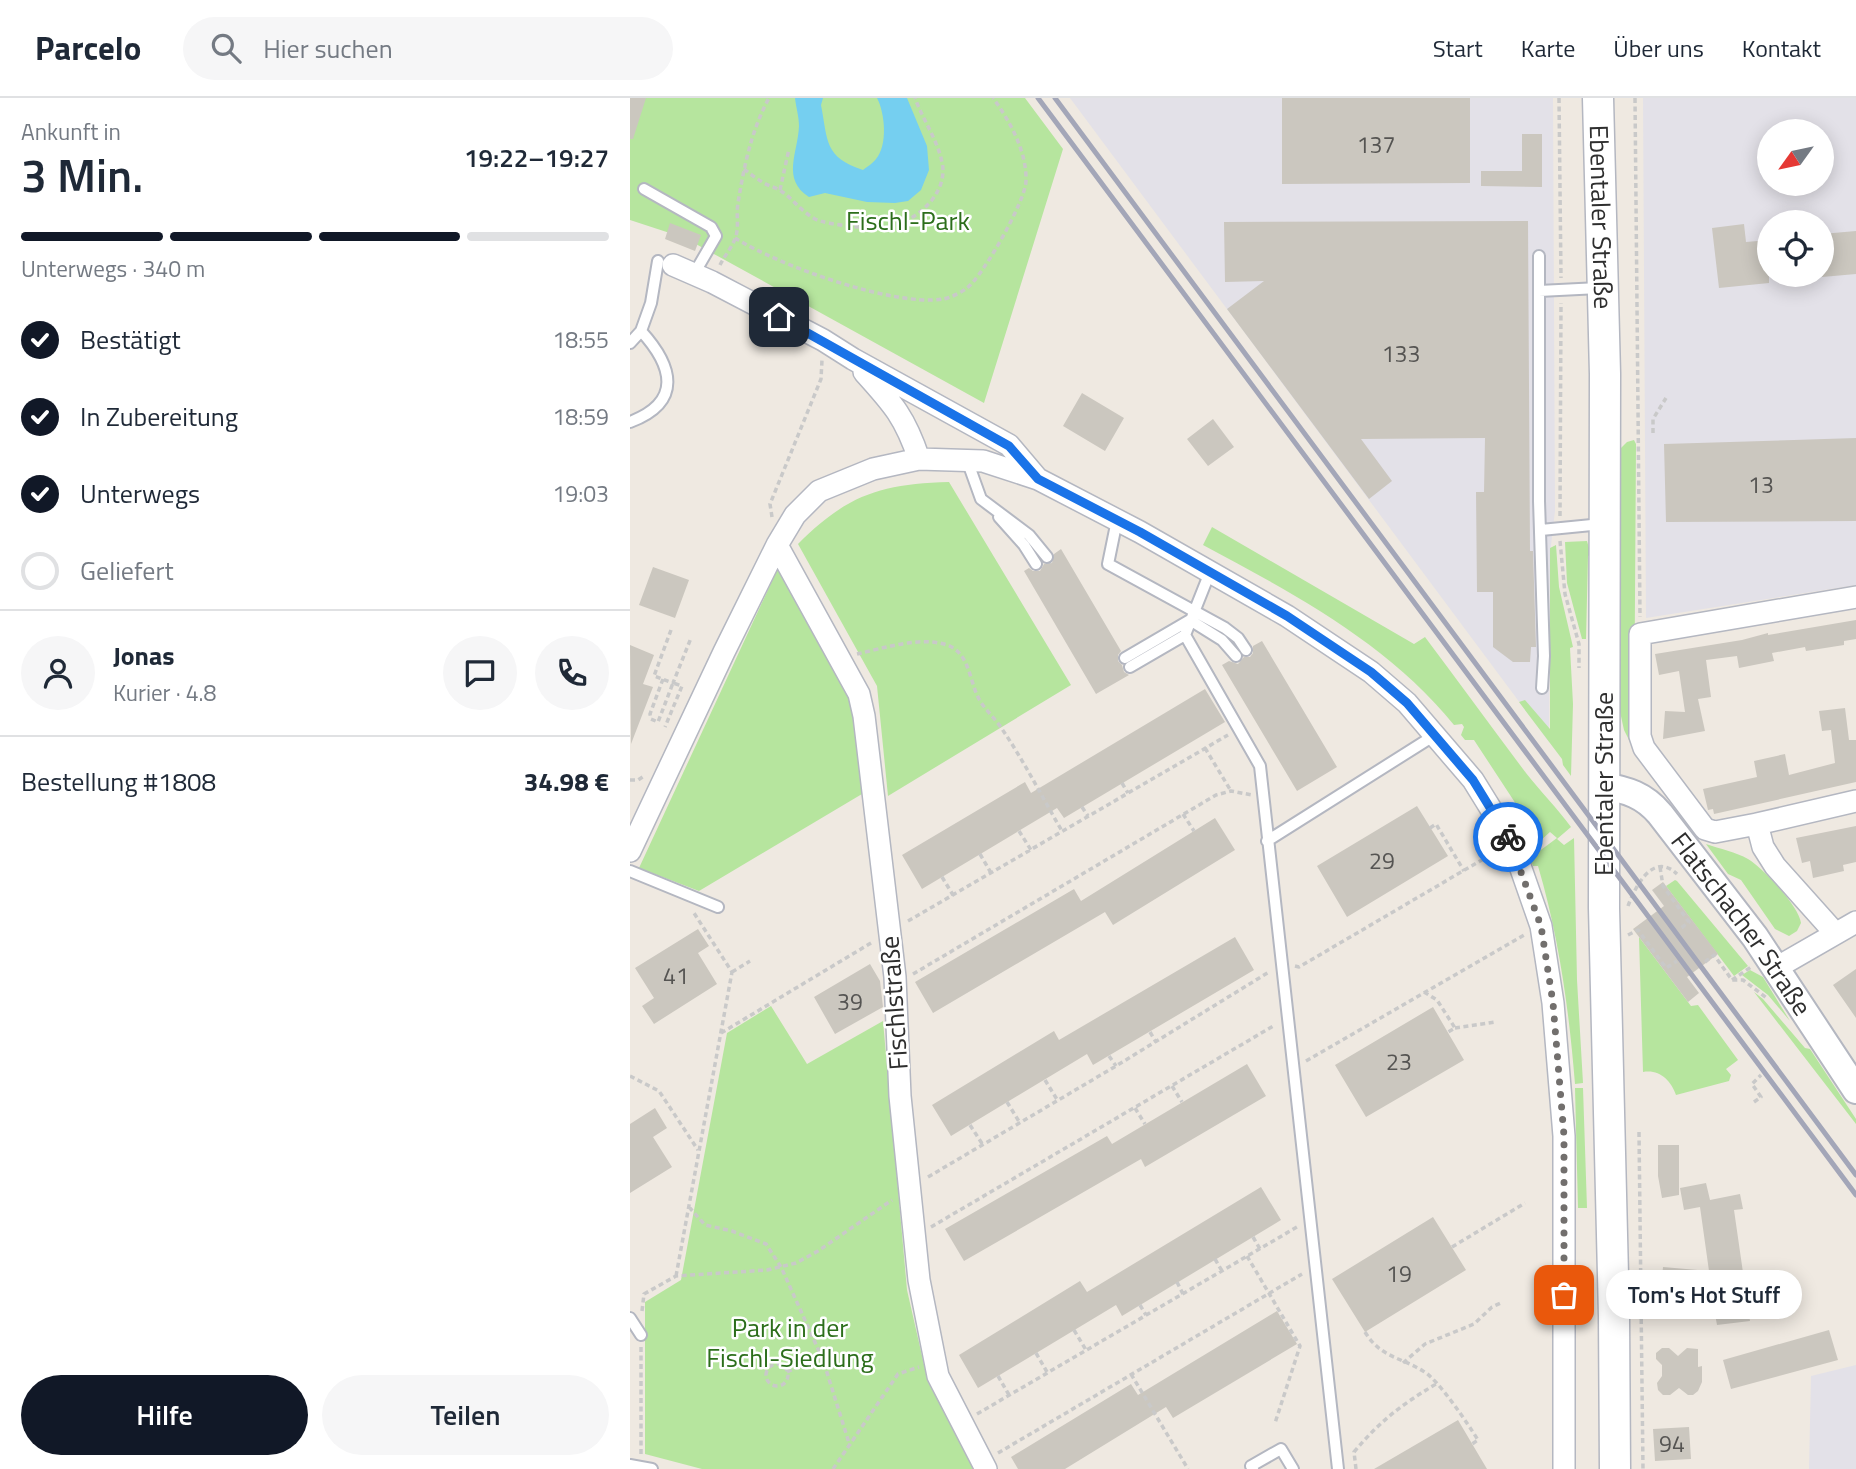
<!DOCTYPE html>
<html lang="de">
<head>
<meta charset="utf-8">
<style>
	:root { --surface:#fff; --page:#f6f6f7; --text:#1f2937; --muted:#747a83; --line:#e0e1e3; --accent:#111827 }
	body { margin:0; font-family:"Titillium Web",sans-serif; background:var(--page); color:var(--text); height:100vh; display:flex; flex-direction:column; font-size:26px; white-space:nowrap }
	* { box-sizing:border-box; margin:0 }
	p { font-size:23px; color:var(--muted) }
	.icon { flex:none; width:38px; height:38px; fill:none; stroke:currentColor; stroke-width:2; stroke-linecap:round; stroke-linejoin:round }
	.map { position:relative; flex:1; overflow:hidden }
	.sheet { display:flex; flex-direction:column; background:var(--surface); width:630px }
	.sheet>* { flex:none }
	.needle { width:46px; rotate:237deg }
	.controls { position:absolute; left:1127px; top:21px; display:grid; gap:14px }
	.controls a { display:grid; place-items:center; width:77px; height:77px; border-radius:50%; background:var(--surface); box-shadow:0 4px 18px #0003; font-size:35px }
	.pin { position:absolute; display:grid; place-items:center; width:60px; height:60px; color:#fff; margin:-30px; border-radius:14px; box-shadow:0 4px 10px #0006 }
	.courier { position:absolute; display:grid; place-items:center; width:70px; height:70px; margin:-35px; border:5px solid #1a73e8; border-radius:50%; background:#fff; color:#222; box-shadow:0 2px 9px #0007 }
	.bubble { position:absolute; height:49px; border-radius:24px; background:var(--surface); box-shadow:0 4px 18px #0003; font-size:23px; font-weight:600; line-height:49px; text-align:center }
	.overview em { font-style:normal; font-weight:600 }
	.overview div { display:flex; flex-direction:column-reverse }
	.overview { display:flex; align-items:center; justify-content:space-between; height:119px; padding:0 21px }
	h1 { font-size:46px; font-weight:600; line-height:52px }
	.bar { display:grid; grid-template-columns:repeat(4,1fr); gap:10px 7px; align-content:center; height:84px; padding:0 21px }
	.bar i { height:9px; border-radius:5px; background:var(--line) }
	.bar .current { background:var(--accent) }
	.bar p { grid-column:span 4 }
	.line { display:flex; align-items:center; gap:18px; padding:0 21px; border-top:2px solid var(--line) }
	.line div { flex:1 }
	.round { display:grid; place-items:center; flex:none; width:74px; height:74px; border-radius:37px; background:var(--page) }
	ol { padding:0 21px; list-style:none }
	li { display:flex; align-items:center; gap:21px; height:77px }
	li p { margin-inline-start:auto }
	li .icon { padding:7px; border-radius:50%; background:var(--accent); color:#fff; stroke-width:4 }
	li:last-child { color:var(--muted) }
	li i { width:38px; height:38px; border:4px solid var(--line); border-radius:50% }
	.cta { display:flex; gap:14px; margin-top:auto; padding:14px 21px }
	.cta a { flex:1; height:80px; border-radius:42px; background:var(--accent); color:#fff; font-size:28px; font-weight:600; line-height:80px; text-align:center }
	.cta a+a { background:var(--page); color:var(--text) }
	header { display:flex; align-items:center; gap:42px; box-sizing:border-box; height:98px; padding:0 35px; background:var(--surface); border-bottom:2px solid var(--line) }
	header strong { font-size:33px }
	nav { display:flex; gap:38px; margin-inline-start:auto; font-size:24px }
	.search { width:490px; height:63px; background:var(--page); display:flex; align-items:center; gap:18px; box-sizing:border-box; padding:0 24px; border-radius:38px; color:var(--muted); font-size:26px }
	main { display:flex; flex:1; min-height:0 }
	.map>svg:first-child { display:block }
	.industrial { fill:#e3e1e8; fill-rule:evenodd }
	.green { fill:#b6e59e }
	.water { fill:#75cff0 }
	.building { fill:#cbc7bf }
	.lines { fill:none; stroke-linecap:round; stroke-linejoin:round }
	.service-casing { stroke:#b4b7c1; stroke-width:14 }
	.minor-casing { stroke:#b4b7c1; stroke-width:24 }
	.tertiary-casing { stroke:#b4b7c1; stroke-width:30 }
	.secondary-casing { stroke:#b4b7c1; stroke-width:33 }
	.path { stroke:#c9c9c9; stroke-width:3.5; stroke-dasharray:5 3.5; stroke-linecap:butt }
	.service { stroke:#fff; stroke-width:10 }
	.minor { stroke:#fff; stroke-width:21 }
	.tertiary { stroke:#fff; stroke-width:26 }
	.secondary { stroke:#fff; stroke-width:30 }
	.rail { stroke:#a3a6b8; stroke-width:5 }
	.done { stroke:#726f6d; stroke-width:7; stroke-dasharray:0 12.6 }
	.route { stroke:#1a73e8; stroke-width:9 }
	.labels { text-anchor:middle; stroke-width:5; stroke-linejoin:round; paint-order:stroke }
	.number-label { font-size:23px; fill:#555452 }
	.street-label { font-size:26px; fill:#2e2e2e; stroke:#fff }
	.park-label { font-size:26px; fill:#2c6e1b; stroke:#fff }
</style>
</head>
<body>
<header>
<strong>Parcelo</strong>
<div class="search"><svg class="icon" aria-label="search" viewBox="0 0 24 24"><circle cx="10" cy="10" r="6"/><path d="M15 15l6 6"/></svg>Hier suchen</div>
<nav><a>Start</a><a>Karte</a><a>Über uns</a><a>Kontakt</a></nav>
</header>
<main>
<section class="sheet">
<div class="overview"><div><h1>3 Min.</h1><p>Ankunft in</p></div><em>19:22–19:27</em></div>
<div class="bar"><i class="current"></i><i class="current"></i><i class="current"></i><i></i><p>Unterwegs · 340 m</p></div>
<ol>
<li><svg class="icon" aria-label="check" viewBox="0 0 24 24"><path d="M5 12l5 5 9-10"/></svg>Bestätigt<p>18:55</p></li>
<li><svg class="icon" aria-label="check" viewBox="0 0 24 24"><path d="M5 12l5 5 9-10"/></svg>In Zubereitung<p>18:59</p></li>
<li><svg class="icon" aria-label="check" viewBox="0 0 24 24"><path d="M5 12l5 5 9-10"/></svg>Unterwegs<p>19:03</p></li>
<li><i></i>Geliefert</li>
</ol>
<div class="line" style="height:126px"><a class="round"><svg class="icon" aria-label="person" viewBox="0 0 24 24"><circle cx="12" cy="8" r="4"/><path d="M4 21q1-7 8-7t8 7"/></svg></a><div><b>Jonas</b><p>Kurier · 4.8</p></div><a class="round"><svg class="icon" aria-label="chat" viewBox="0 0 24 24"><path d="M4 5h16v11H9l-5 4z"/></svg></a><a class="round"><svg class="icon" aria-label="phone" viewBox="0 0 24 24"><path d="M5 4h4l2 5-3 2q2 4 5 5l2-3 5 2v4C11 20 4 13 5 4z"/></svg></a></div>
<div class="line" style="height:91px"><div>Bestellung #1808</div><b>34.98 €</b></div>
<div class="cta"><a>Hilfe</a><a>Teilen</a></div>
</section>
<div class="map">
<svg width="1226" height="1371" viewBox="0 0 1226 1371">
	<rect width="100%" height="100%" fill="#efe9e1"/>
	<!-- industrial -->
	<path class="industrial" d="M 440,0 L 923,0 L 925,413 L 920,456 L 919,644 Z
		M 1013,0 L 1226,0 L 1226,487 L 1016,520 ZM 1139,33 L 1192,33 L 1192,86 L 1139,86 ZM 1139,124 L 1192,124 L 1192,177 L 1139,177 Z
		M 1226,1267 L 1226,1371 L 1179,1371 L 1181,1278 Z"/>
	<!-- green -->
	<path class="green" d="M 0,0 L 395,0 L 433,51 L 354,305 L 55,140 L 0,122 Z
		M 1004,342 L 1006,346 L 1004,652 L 994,632 L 989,609 L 989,352 L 997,344 Z
		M 319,384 L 441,587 L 258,698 L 247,588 L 168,446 C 217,397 250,386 319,384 Z
		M 582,429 L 784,546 L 795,539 C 829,584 862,630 896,675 C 911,694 927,710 941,729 L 927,741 L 934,747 L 944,740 L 947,882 L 953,985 L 945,986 C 939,912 929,839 908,768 L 903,768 L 900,760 L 927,740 L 920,734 L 910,743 L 896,750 L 894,743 L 899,737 L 884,703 L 844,642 L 835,642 L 831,637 L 834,629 L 832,626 L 824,627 C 759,546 663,495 573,447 Z
		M 957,443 L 961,457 L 958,458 L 956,541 L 952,541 L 937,485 L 935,444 Z
		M 926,447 L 929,489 L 943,549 L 940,550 L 943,606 L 941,678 L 933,667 L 932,661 L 889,604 L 895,602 L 920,631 L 920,450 Z
		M 149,468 L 224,599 L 232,696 L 69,793 L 9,770 Z
		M 1076,746 C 1090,751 1106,754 1118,761 C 1133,770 1169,808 1171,825 L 1167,833 L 1159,838 L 1145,831 L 1111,782 L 1098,776 Z
		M 1045,782 L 1047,783 L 1118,868 L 1104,878 L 1036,788 Z
		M 1009,839 L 1061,908 L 1068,907 L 1108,962 L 1096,971 L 1101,977 L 1099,983 L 1046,997 C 1041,982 1029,971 1013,974 Z
		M 1120,872 L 1133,879 L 1160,923 L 1138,897 L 1112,877 Z
		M 1124,894 L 1133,901 L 1175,950 L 1180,951 L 1226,1021 L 1226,1026 Z
		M 141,908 L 177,966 L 253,923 L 277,1192 L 298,1284 L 346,1371 L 72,1371 L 15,1356 L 15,1204 L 51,1182 L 97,935 Z
		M 945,990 L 953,990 L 957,1110 L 948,1110 Z"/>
	<!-- water -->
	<path class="water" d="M 165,0 L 193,0 L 191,7 C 198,43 194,59 233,72 C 237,69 243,65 246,61 C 258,47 255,15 247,0 L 277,0 L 297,48 L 299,72 L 291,92 L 278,103 L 265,105 L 237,104 L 195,95 L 179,99 C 151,81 168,55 169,28 C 169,19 166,9 165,0 Z"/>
	<!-- building -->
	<path class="building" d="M 0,0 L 16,0 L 3,41 L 0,41 Z
		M 652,0 L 840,0 L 840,85 L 652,86 Z
		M 892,36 L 912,36 L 912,89 L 851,88 L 851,73 L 892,73 Z
		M 898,123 L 900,453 L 903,453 L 906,549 L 901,549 L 900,564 L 883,564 L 863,549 L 863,494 L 847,494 L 846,394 L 854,394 L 855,340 L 731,341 L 762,383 L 739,401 L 597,211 L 634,183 L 595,184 L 594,124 Z
		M 40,125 L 71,137 L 65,153 L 35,141 Z
		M 1114,126 L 1116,144 L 1139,142 L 1139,185 L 1089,190 L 1082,130 Z
		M 1226,133 L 1226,176 L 1192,179 L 1192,136 Z
		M 452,295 L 494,320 L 475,353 L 433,328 Z
		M 583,321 L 604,349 L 578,368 L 557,341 Z
		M 1226,340 L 1226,423 L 1036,424 L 1034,346 Z
		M 431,451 L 491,553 L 488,557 L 488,563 L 492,567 L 494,574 L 499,577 L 466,596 L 394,473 L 399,470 L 403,473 L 410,473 L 414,466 L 422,465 L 424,456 Z
		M 23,469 L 59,482 L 45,520 L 9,507 Z
		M 1226,522 L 1226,541 L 1214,543 L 1214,547 L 1176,553 L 1175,549 L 1142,555 L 1144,563 L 1109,570 L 1107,558 L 1076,562 L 1081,599 L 1068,601 L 1075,633 L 1033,641 L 1035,613 L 1055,614 L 1049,573 L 1029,577 L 1025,556 L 1112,542 L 1138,535 L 1138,537 Z
		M 632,543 L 707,669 L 667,693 L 592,567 L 599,563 L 608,566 L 614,559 L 620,559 L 623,555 L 623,548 Z
		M 0,547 L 24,557 L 13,586 L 23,589 L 1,646 Z
		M 575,591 L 595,624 L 434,720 L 427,710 L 292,791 L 272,757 L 395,684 L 401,695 Z
		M 1215,610 L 1219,642 L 1226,642 L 1226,684 L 1084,716 L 1083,711 L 1078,712 L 1073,691 L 1127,679 L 1124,663 L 1155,656 L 1159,677 L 1205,665 L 1201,632 L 1192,633 L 1189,613 Z
		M 787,708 L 818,758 L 717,819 L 687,768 Z
		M 585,720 L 605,752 L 483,827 L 475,814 L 303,915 L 285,884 L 444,791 L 451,803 Z
		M 1226,728 L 1226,764 L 1213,767 L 1214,773 L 1183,780 L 1180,763 L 1172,765 L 1166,740 Z
		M 1033,784 L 1088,856 L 1057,879 L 1069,895 L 1058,904 L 1003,831 L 1034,808 L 1022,792 Z
		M 68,831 L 79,848 L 68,855 L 87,886 L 24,926 L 12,908 L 24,900 L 5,870 Z
		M 605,839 L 624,872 L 463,967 L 457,956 L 321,1038 L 302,1007 L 424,933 L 429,942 Z
		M 240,866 L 250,883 L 253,909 L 205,936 L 184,899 Z
		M 1226,871 L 1226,920 L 1203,887 Z
		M 803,909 L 834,962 L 736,1019 L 705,967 Z
		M 617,966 L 636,998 L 515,1069 L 511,1061 L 334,1163 L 315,1131 L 477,1038 L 482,1046 Z
		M 25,1010 L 37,1030 L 23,1039 L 42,1069 L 0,1095 L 0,1026 Z
		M 1028,1047 L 1049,1047 L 1049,1097 L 1032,1100 L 1028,1078 Z
		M 1076,1085 L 1080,1102 L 1110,1096 L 1113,1111 L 1104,1112 L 1120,1223 L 1087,1227 L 1085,1216 L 1080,1216 L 1074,1195 L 1071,1195 L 1071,1215 L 1029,1211 L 1033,1169 L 1079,1173 L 1070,1109 L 1054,1112 L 1050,1090 Z
		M 631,1089 L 651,1122 L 492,1218 L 486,1207 L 348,1290 L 329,1257 L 450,1183 L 457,1194 Z
		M 803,1119 L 836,1172 L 735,1234 L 702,1181 Z
		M 647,1213 L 667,1246 L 543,1320 L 536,1309 L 435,1371 L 388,1371 L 381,1359 L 501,1286 L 508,1297 Z
		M 1199,1232 L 1208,1262 L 1101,1291 L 1093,1262 Z
		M 1032,1250 L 1039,1250 L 1048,1258 L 1057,1250 L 1068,1251 L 1068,1269 L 1072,1268 L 1072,1284 L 1068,1293 L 1063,1297 L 1058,1297 L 1049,1290 L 1040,1297 L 1033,1297 L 1028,1292 L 1027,1285 L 1032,1278 L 1032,1267 L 1026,1261 L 1026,1255 Z
		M 828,1322 L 857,1371 L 744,1371 Z
		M 1059,1329 L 1061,1361 L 1025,1363 L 1023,1331 Z"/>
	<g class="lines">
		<!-- service casing -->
		<g class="service-casing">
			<path id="service" d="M 14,91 L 81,129 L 86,138 L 64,176
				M 909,158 L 909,403 L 914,558 L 912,590
				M 909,193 L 969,190
				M 0,245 L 11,233
				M 0,324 C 53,304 43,268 11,233 L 21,205 L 28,163
				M 337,362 L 351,401 L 399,437 L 417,459
				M 369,419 L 394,447 L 406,466
				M 487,422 L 478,466 L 595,530 L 608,540 L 616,552
				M 911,432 L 972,426
				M 580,474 L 555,537 L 630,668 L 708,1371
				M 495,560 L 560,522 L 592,542 L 606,558
				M 500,569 L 555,537
				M 637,743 L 805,637
				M 0,773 L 88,809
				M 0,1220 L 11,1237
				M 0,1367 L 22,1371
				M 623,1371 L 621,1368 L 651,1351 L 663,1371"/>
		</g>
		<!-- minor casing -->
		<g class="minor-casing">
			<path id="minor" d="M 43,167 L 82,184 L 193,242 L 223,261 L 379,347 L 407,380
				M 234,274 C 263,306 275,319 289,361
				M 147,447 L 229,596 L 234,618 L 265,879 L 270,998 L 289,1182 L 308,1278 L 356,1371
				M 1127,726 L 1085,734 L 1075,731 L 1014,650 L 1010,638 L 1010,536 L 1226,499
				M 0,753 L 94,554 L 147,447 L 165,417 L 189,393 L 243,371 L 289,361 L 353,363 L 408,381 L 510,434 L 657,518 L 741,574 L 777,605 L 843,682 L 882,745 L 911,828 L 923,905 L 934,1038 L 934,1371
				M 1205,835 L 1145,768 L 1133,749 L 1127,726 L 1226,703
				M 1146,870 L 1226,824"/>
		</g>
		<!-- tertiary casing -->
		<g class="tertiary-casing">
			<g id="tertiary">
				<path id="s1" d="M 974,688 C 997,692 1014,697 1030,716 L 1125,839 L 1226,992"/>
			</g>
		</g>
		<!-- secondary casing -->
		<g class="secondary-casing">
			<g id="secondary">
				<path id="s2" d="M 968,0 L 975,276 L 974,810 L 984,1218 L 985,1371"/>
			</g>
		</g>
		<!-- path -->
		<path class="path" d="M 929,0 L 931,180
			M 1005,0 L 1010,519
			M 114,71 C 120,76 126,80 132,84 C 138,88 145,89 151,93 C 163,101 172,114 185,121 C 197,127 246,132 259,129 C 287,123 319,95 312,64 C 307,41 293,22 285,0
			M 150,92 L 159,51
			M 105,140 C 148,167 263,209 313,201 C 320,200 332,194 337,190 C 353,178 396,102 396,83 C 397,54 380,23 363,0
			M 90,167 C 95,157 103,148 106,138 C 109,127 106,116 108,105 C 114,69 121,33 139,0
			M 1023,335 L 1023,321 L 1036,300
			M 930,418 L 931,205
			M 142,419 L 140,406 L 191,281 L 192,262
			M 930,443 L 935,496 L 949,546 L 949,570
			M 41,532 L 24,578 L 43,585 L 61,540
			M 227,556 C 254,550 290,538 317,547 C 340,555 339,583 349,601 C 355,612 365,620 372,631 C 394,663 412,699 432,733
			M 33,581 L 20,616 L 21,621 L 28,624 L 43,585 L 52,588 L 35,629
			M 575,650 L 601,693
			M 0,682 L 8,682 L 14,678
			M 492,685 L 498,695
			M 452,709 L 458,718
			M 553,716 L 564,733
			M 800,730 L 806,726 L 834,773
			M 389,733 L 401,752
			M 350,756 L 361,775
			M 1030,769 L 1033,788 L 1059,824 L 1050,831
			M 312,779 L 323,797
			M 998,808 C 1005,789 1023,753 1047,776
			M 278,823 L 598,637
			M 998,837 L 1008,832 L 1036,870 L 1047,863
			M 1075,864 L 1084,857 L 1102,882 L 1113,882 L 1138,901
			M 665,868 L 669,869 L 867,753
			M 102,874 L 120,863
			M 283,876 L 586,697 L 601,693 L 622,697
			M 1102,882 L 1121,869
			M 794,894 L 807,902 L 825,930 L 818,934
			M 825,930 L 865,924
			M 520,934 L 526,944
			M 91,935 L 241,845
			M 479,958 L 486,968
			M 676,963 L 894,837
			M 0,978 L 29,993 L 68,1052
			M 415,982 L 428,1003
			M 542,988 L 552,1004
			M 377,1004 L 390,1025
			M 1124,1004 L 1131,999 L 1122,986 L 1131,977
			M 505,1010 L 515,1026
			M 340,1027 L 353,1047
			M 1009,1034 L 1013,1371
			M 298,1079 L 486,968 L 639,874
			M 59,1109 L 75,1127 L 102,1133 L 136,1146 L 151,1169 L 193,1262 L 220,1348
			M 301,1129 L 645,927
			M 623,1139 L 630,1151
			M 822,1149 L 895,1105
			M 617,1158 L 670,1248 L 645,1325
			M 585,1161 L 592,1173
			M 46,1178 L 102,874 L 64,815
			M 547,1184 L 553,1196
			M 510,1207 L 516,1217
			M 12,1213 L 14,1196 L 46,1178 L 137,1172 L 166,1165 L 188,1153 L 262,1102
			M 444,1232 L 456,1252
			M 735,1234 C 750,1259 770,1259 793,1273 C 808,1281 838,1326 848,1342 L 842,1346
			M 406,1255 L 417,1274
			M 773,1265 L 795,1246 L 844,1226 L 862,1209 L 873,1204
			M136 1277a11 11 0 1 1 22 0a11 11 0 1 1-22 0Z
			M 157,1274 L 191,1259
			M 501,1276 L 558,1371
			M 368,1278 L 379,1297
			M 347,1316 L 667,1129
			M 368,1355 L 672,1176
			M 11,1356 L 11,1248
			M 203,1371 L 268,1276 L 289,1269
			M 726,1371 L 724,1354 C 750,1323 771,1307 806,1286"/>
		<!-- service -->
		<use href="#service" class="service"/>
		<!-- minor -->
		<use href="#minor" class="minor"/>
		<!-- tertiary -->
		<use href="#tertiary" class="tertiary"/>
		<!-- secondary -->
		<use href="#secondary" class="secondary"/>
		<!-- rail -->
		<path class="rail" d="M 408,0 L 1226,1097
			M 425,0 L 1226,1077"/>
	</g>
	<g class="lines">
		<!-- done -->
		<path class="done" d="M 878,739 L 911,828 L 923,905 L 934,1038 L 934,1197"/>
		<!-- route -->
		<path class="route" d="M 149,219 L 379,348 L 408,381 L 510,434 L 657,518 L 741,574 L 777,605 L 843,682 L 878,739"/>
	</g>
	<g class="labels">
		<!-- number labels -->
		<g class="number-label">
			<text x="746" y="55">137</text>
			<text x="771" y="264">133</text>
			<text x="1131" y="395">13</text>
			<text x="752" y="771">29</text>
			<text x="46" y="886">41</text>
			<text x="220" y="912">39</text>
			<text x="769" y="972">23</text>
			<text x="769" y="1184">19</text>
			<text x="1042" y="1354">94</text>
		</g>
		<!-- street labels -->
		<g class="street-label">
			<text dy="9" stroke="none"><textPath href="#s2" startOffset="119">Ebentaler Straße</textPath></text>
			<text transform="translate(974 686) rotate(-90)" y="9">Ebentaler Straße</text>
			<text dy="9" stroke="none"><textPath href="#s1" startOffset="201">Flatschacher Straße</textPath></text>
			<text transform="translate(264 905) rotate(-94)" y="9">Fischlstraße</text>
		</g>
		<!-- park labels -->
		<g class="park-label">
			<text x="278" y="132">Fischl-Park</text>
			<text x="160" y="1239">Park in der<tspan x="160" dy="30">Fischl-Siedlung</tspan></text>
		</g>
	</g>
</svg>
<div class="controls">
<a><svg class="needle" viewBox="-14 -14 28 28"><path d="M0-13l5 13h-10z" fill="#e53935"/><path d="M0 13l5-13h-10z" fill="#747a83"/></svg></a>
<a><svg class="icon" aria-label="locate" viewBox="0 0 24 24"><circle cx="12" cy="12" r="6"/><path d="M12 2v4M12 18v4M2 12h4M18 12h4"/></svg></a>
</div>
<div class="pin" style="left:934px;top:1197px;background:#ea580c"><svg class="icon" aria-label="bag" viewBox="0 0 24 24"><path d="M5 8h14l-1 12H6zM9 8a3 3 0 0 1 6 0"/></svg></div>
<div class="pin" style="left:149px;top:219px;background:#1f2937"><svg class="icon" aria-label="home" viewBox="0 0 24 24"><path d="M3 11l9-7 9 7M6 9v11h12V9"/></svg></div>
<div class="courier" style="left:878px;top:739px"><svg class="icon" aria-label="bike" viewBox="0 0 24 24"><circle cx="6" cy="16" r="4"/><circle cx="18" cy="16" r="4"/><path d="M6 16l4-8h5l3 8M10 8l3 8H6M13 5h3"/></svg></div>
<div class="bubble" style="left:976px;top:1172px;width:196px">Tom's Hot Stuff</div>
</div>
</main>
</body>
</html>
